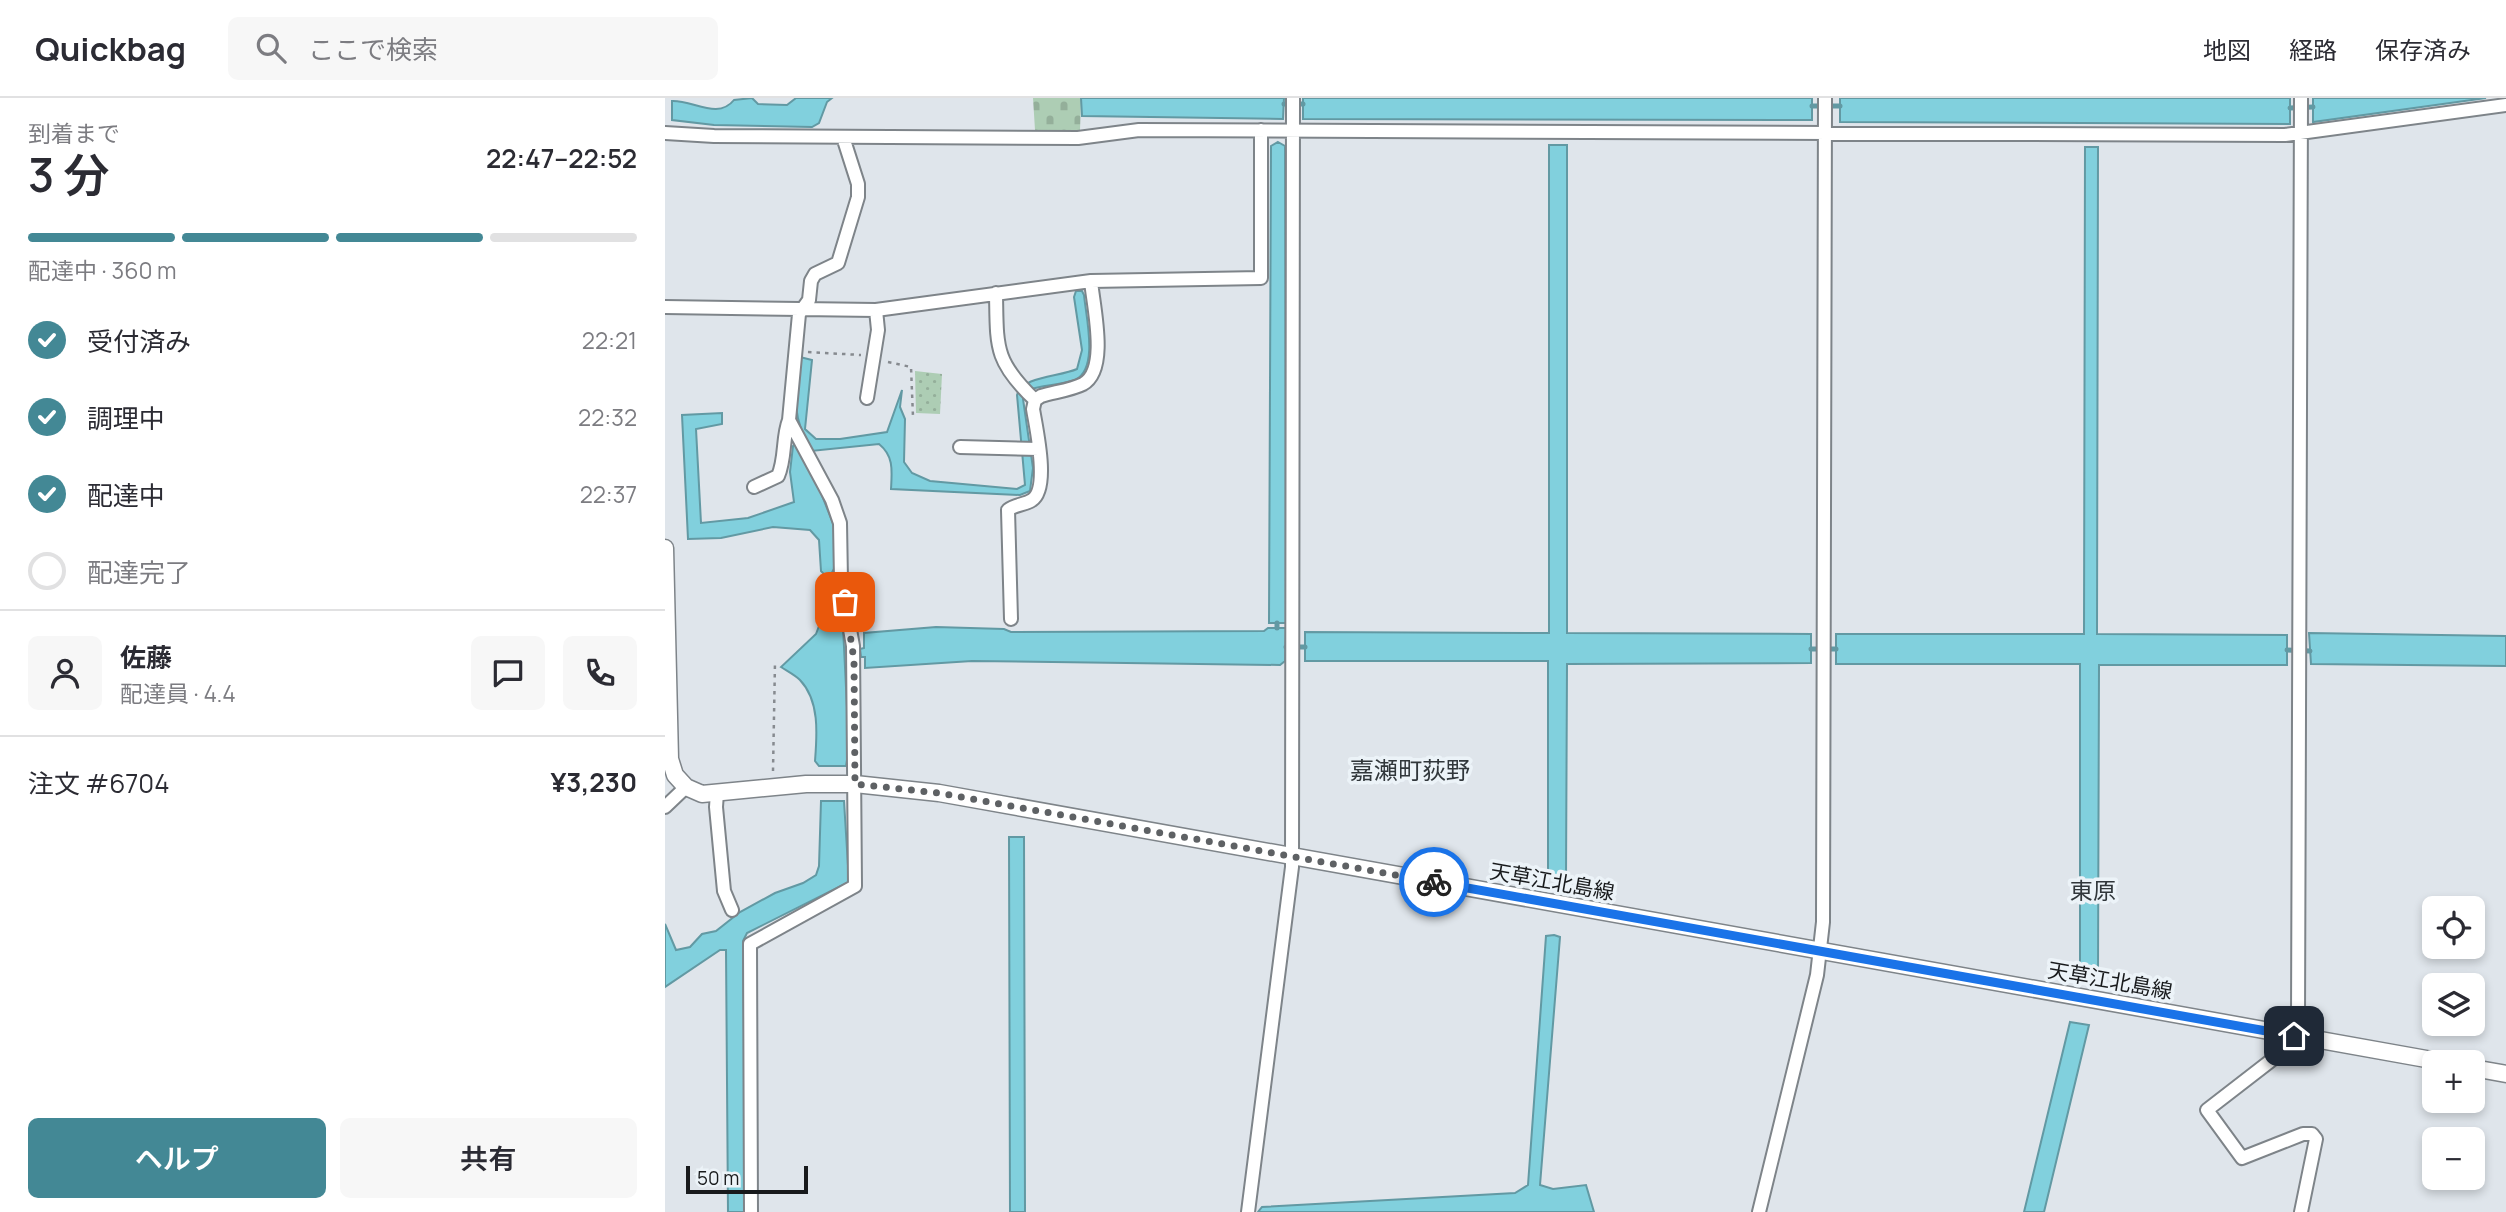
<!DOCTYPE html>
<html lang="ja">
<head>
<meta charset="utf-8">
<style>
	:root { --surface:#fff; --page:#f7f7f7; --text:#2b2b33; --muted:#7c7c81; --line:#e1e1e2; --accent:#438895 }
	body { margin:0; font-family:Manrope,"Noto Sans JP",sans-serif; background:var(--page); color:var(--text); height:100vh; display:flex; flex-direction:column; font-size:26px; white-space:nowrap }
	* { box-sizing:border-box; margin:0 }
	p { font-size:23px; color:var(--muted) }
	.icon { flex:none; width:38px; height:38px; fill:none; stroke:currentColor; stroke-width:2; stroke-linecap:round; stroke-linejoin:round }
	.map { position:relative; flex:1; overflow:hidden }
	.details { display:flex; flex-direction:column; background:var(--surface); width:665px }
	.details>* { flex:none }
	.buttons { position:absolute; left:1757px; top:798px; display:grid; gap:14px }
	.buttons a { display:grid; place-items:center; width:63px; height:63px; border-radius:10px; background:var(--surface); box-shadow:0 4px 10px #0003; font-size:35px }
	.scale { position:absolute; left:21px; bottom:18px; width:122px; box-sizing:border-box; padding-left:7px; border:4px solid #181a1c; border-top:0; font-size:19px; line-height:24px; white-space:nowrap; color:#181a1c; -webkit-text-stroke:5px #ecf3f8; paint-order:stroke }
	.pin { position:absolute; display:grid; place-items:center; width:60px; height:60px; color:#fff; margin:-30px; border-radius:14px; box-shadow:0 4px 10px #0006 }
	.courier { position:absolute; display:grid; place-items:center; width:70px; height:70px; margin:-35px; border:5px solid #1a73e8; border-radius:50%; background:#fff; color:#222; box-shadow:0 2px 9px #0007 }
	.summary em { font-style:normal; font-weight:600 }
	.summary div { display:flex; flex-direction:column-reverse }
	.summary { display:flex; align-items:center; justify-content:space-between; height:119px; padding:0 28px }
	h1 { font-size:46px; font-weight:600; line-height:52px }
	.bar { display:grid; grid-template-columns:repeat(4,1fr); gap:10px 7px; align-content:center; height:84px; padding:0 28px }
	.bar i { height:9px; border-radius:5px; background:var(--line) }
	.bar .selected { background:var(--accent) }
	.bar p { grid-column:span 4 }
	.line { display:flex; align-items:center; gap:18px; padding:0 28px; border-top:2px solid var(--line) }
	.line div { flex:1 }
	.round { display:grid; place-items:center; flex:none; width:74px; height:74px; border-radius:10px; background:var(--page) }
	ol { padding:0 28px; list-style:none }
	li { display:flex; align-items:center; gap:21px; height:77px }
	li p { margin-inline-start:auto }
	li .icon { padding:7px; border-radius:50%; background:var(--accent); color:#fff; stroke-width:4 }
	li:last-child { color:var(--muted) }
	li i { width:38px; height:38px; border:4px solid var(--line); border-radius:50% }
	.primary-button { display:flex; gap:14px; margin-top:auto; padding:14px 28px }
	.primary-button a { flex:1; height:80px; border-radius:10px; background:var(--accent); color:#fff; font-size:28px; font-weight:600; line-height:80px; text-align:center }
	.primary-button a+a { background:var(--page); color:var(--text) }
	header { display:flex; align-items:center; gap:42px; box-sizing:border-box; height:98px; padding:0 35px; background:var(--surface); border-bottom:2px solid var(--line) }
	header strong { font-size:33px }
	nav { display:flex; gap:38px; margin-inline-start:auto; font-size:24px }
	.search { width:490px; height:63px; background:var(--page); display:flex; align-items:center; gap:18px; box-sizing:border-box; padding:0 24px; border-radius:10px; color:var(--muted); font-size:26px }
	main { display:flex; flex:1; min-height:0 }
	.map>svg:first-child { display:block }
	.cemetery { fill:url(#cemetery-stones) }
	.garden { fill:url(#garden-dots) }
	.water { fill:#81d0dd; stroke:#6299a3; stroke-width:2 }
	.lines { fill:none; stroke-linecap:round; stroke-linejoin:round }
	.stream { stroke:#6299a3; stroke-width:5 }
	.minor-casing { stroke:#7e8489; stroke-width:16 }
	.tertiary-casing { stroke:#7e8489; stroke-width:19 }
	.path { stroke:#868a8f; stroke-width:2.5; stroke-dasharray:3.5 5; stroke-linecap:butt }
	.minor { stroke:#fff; stroke-width:12 }
	.tertiary { stroke:#fff; stroke-width:16 }
	.done { stroke:#5e6164; stroke-width:7; stroke-dasharray:0 12.6 }
	.route { stroke:#1a73e8; stroke-width:9 }
	.labels { text-anchor:middle; stroke-width:7; stroke-linejoin:round; paint-order:stroke }
	.street-label { font-size:21px; fill:#181a1c; stroke:#ecf3f8 }
	.neighbourhood-label { font-size:23px; fill:#31373b; stroke:#ecf3f8 }
	.quarter-label { font-size:24px; fill:#31373b; stroke:#ecf3f8 }
</style>
</head>
<body>
<header>
<strong>Quickbag</strong>
<div class="search"><svg class="icon" aria-label="search" viewBox="0 0 24 24"><circle cx="10" cy="10" r="6"/><path d="M15 15l6 6"/></svg>ここで検索</div>
<nav><a>地図</a><a>経路</a><a>保存済み</a></nav>
</header>
<main>
<section class="details">
<div class="summary"><div><h1>3 分</h1><p>到着まで</p></div><em>22:47–22:52</em></div>
<div class="bar"><i class="selected"></i><i class="selected"></i><i class="selected"></i><i></i><p>配達中 · 360 m</p></div>
<ol>
<li><svg class="icon" aria-label="check" viewBox="0 0 24 24"><path d="M5 12l5 5 9-10"/></svg>受付済み<p>22:21</p></li>
<li><svg class="icon" aria-label="check" viewBox="0 0 24 24"><path d="M5 12l5 5 9-10"/></svg>調理中<p>22:32</p></li>
<li><svg class="icon" aria-label="check" viewBox="0 0 24 24"><path d="M5 12l5 5 9-10"/></svg>配達中<p>22:37</p></li>
<li><i></i>配達完了</li>
</ol>
<div class="line" style="height:126px"><a class="round"><svg class="icon" aria-label="person" viewBox="0 0 24 24"><circle cx="12" cy="8" r="4"/><path d="M4 21q1-7 8-7t8 7"/></svg></a><div><b>佐藤</b><p>配達員 · 4.4</p></div><a class="round"><svg class="icon" aria-label="chat" viewBox="0 0 24 24"><path d="M4 5h16v11H9l-5 4z"/></svg></a><a class="round"><svg class="icon" aria-label="phone" viewBox="0 0 24 24"><path d="M5 4h4l2 5-3 2q2 4 5 5l2-3 5 2v4C11 20 4 13 5 4z"/></svg></a></div>
<div class="line" style="height:91px"><div>注文 #6704</div><b>¥3,230</b></div>
<div class="primary-button"><a>ヘルプ</a><a>共有</a></div>
</section>
<div class="map">
<svg width="1841" height="1114" viewBox="0 0 1841 1114">
	<defs>
		<pattern id="cemetery-stones" width="16" height="16" patternUnits="userSpaceOnUse" patternTransform="scale(1.75)"><rect width="16" height="16" fill="#adcdb4"/><path d="M2 7V4a2 2 0 0 1 4 0v3zM10 15v-3a2 2 0 0 1 4 0v3z" fill="#94af9a"/></pattern>
		<pattern id="garden-dots" width="8" height="8" patternUnits="userSpaceOnUse" patternTransform="scale(1.75)"><rect width="8" height="8" fill="#adcdb4"/><path d="M2 2h.1M6 6h.1" fill="none" stroke="#94af9a" stroke-width="1.8" stroke-linecap="round"/></pattern>
	</defs>
	<rect width="100%" height="100%" fill="#dfe5eb"/>
	<!-- cemetery -->
	<path class="cemetery" d="M 368,0 L 416,0 L 415,32 L 370,32 Z"/>
	<!-- garden -->
	<path class="garden" d="M 250,273 L 277,276 L 275,316 L 251,315 Z"/>
	<!-- water -->
	<path class="water" d="M 87,0 L 93,6 L 122,7 L 131,0 L 167,0 L 162,4 L 154,25 L 147,29 L 49,27 L 7,22 L 7,3 C 28,2 53,22 69,2 Z
		M 416,0 L 619,0 L 618,21 L 417,18 Z
		M 638,0 L 1147,0 L 1147,22 L 638,21 Z
		M 1175,0 L 1625,0 L 1625,26 L 1175,24 Z
		M 1648,0 L 1821,0 L 1648,24 Z
		M 613,44 L 620,48 L 621,525 L 604,525 L 606,48 Z
		M 884,47 L 902,47 L 902,535 L 1146,536 L 1146,565 L 902,566 L 901,780 L 883,777 L 883,563 L 640,563 L 640,534 L 884,535 Z
		M 1420,49 L 1433,49 L 1432,536 L 1622,537 L 1622,567 L 1434,567 L 1433,878 L 1415,876 L 1415,566 L 1171,566 L 1171,536 L 1419,536 Z
		M 411,193 L 417,193 L 419,197 C 421,219 434,271 410,282 C 394,288 376,286 361,293 L 358,301 L 368,370 L 365,393 L 355,397 L 226,391 C 227,373 229,358 214,346 L 146,353 C 126,316 130,300 135,259 L 147,262 L 140,331 L 151,341 L 175,341 L 222,334 L 237,292 L 235,309 L 240,321 L 239,364 L 247,375 L 265,383 L 352,391 L 360,387 L 352,297 C 357,278 394,279 412,271 L 417,252 L 409,199 Z
		M 57,315 L 57,326 L 31,331 L 36,425 L 83,420 L 129,404 L 125,374 L 128,348 L 130,346 L 156,395 L 169,428 L 170,469 L 165,478 L 165,485 L 172,494 L 178,529 L 184,650 L 181,668 L 154,668 L 150,663 C 152,637 155,603 135,582 C 130,577 122,573 116,569 L 151,536 L 157,520 L 161,478 L 156,473 L 154,442 L 145,432 L 108,429 L 56,440 L 23,441 L 17,317 Z
		M 271,529 L 339,531 L 346,534 L 599,533 L 603,530 L 621,530 L 620,563 L 615,567 L 307,563 L 200,570 L 200,559 L 196,559 L 195,551 L 199,550 L 199,535 Z
		M 1644,535 L 1841,538 L 1841,568 L 1646,566 Z
		M 156,703 L 179,703 L 184,784 L 82,835 L 78,843 L 81,1114 L 63,1114 L 61,852 L 55,852 L 0,889 L 0,826 L 11,852 L 25,849 L 37,836 L 51,833 L 75,814 L 110,795 L 138,785 L 151,777 L 154,768 Z
		M 344,739 L 359,739 L 360,1114 L 345,1114 Z
		M 889,837 L 895,839 L 875,1087 L 888,1091 L 921,1087 L 929,1114 L 593,1114 L 597,1109 L 850,1095 L 863,1087 L 881,838 Z
		M 1405,924 L 1424,927 L 1379,1114 L 1359,1114 Z"/>
	<g class="lines">
		<!-- stream -->
		<path class="stream" d="M 619,6 L 638,6
			M 1147,8 L 1175,8
			M 1625,10 L 1648,9
			M 612,530 L 612,525
			M 621,549 L 640,549
			M 1146,551 L 1171,551
			M 1622,552 L 1645,553"/>
		<!-- minor casing -->
		<g class="minor-casing">
			<path id="minor" d="M 0,35 L 49,38 L 413,40 L 474,32 L 1620,37 L 1841,7
				M 331,195 C 332,249 329,263 370,302
				M 0,209 L 211,212 L 426,183 L 596,180 L 596,32
				M 202,300 L 213,232 L 211,212
				M 295,349 L 374,351
				M 89,389 L 113,378 C 121,360 117,340 124,322
				M 346,521 L 343,412 C 350,406 360,407 367,402 C 385,390 371,330 368,311 L 370,302 L 376,298 C 389,294 406,292 418,286 C 444,272 428,207 426,183
				M 52,695 L 51,709 L 59,793 L 67,812
				M 0,709 L 21,689
				M 86,1114 L 85,846 L 190,788 L 188,548 L 176,482 L 175,425 L 167,402 L 124,322 L 134,216 L 144,202 L 146,183 L 150,176 L 173,165 L 193,99 L 193,86 L 178,39
				M 583,1114 L 627,769 L 628,0
				M 1094,1114 L 1152,877 L 1158,824 L 1160,0
				M 1636,1114 L 1651,1041 L 1647,1036 L 1638,1036 L 1577,1060 L 1542,1012 L 1626,947 L 1633,926 L 1636,0"/>
		</g>
		<!-- tertiary casing -->
		<g class="tertiary-casing">
			<path id="tertiary" d="M 0,450 L 5,661 L 10,677 L 21,689 L 37,696 L 141,686 L 190,686 L 274,695 L 1778,964
				M 1808,970 L 1841,976"/>
		</g>
		<!-- path -->
		<path class="path" d="M 143,254 L 196,257
			M 223,264 L 246,269 L 248,319
			M 108,673 L 110,564"/>
		<!-- minor -->
		<use href="#minor" class="minor"/>
		<!-- tertiary -->
		<use href="#tertiary" class="tertiary"/>
	</g>
	<g class="lines">
		<!-- done -->
		<path class="done" d="M 180,504 L 189,562 L 190,686 L 274,695 L 769,784"/>
		<!-- route -->
		<path class="route" d="M 769,784 L 1629,938"/>
	</g>
	<g class="labels">
		<!-- street labels -->
		<g class="street-label">
			<text transform="translate(887 784) rotate(10)" y="7">天草江北島線</text>
			<text transform="translate(1445 883) rotate(10)" y="7">天草江北島線</text>
		</g>
		<!-- neighbourhood labels -->
		<g class="neighbourhood-label">
			<text x="1428" y="801">東原</text>
		</g>
		<!-- quarter labels -->
		<g class="quarter-label">
			<text x="745" y="681">嘉瀬町荻野</text>
		</g>
	</g>
</svg>
<div class="buttons">
<a><svg class="icon" aria-label="locate" viewBox="0 0 24 24"><circle cx="12" cy="12" r="6"/><path d="M12 2v4M12 18v4M2 12h4M18 12h4"/></svg></a>
<a><svg class="icon" aria-label="layers" viewBox="0 0 24 24"><path d="M12 4l9 5-9 5-9-5zM3 14l9 5 9-5"/></svg></a>
<a>+</a>
<a>−</a>
</div>
<div class="scale">50 m</div>
<div class="pin" style="left:180px;top:504px;background:#ea580c"><svg class="icon" aria-label="bag" viewBox="0 0 24 24"><path d="M5 8h14l-1 12H6zM9 8a3 3 0 0 1 6 0"/></svg></div>
<div class="pin" style="left:1629px;top:938px;background:#1f2937"><svg class="icon" aria-label="home" viewBox="0 0 24 24"><path d="M3 11l9-7 9 7M6 9v11h12V9"/></svg></div>
<div class="courier" style="left:769px;top:784px"><svg class="icon" aria-label="bike" viewBox="0 0 24 24"><circle cx="6" cy="16" r="4"/><circle cx="18" cy="16" r="4"/><path d="M6 16l4-8h5l3 8M10 8l3 8H6M13 5h3"/></svg></div>
</div>
</main>
</body>
</html>
